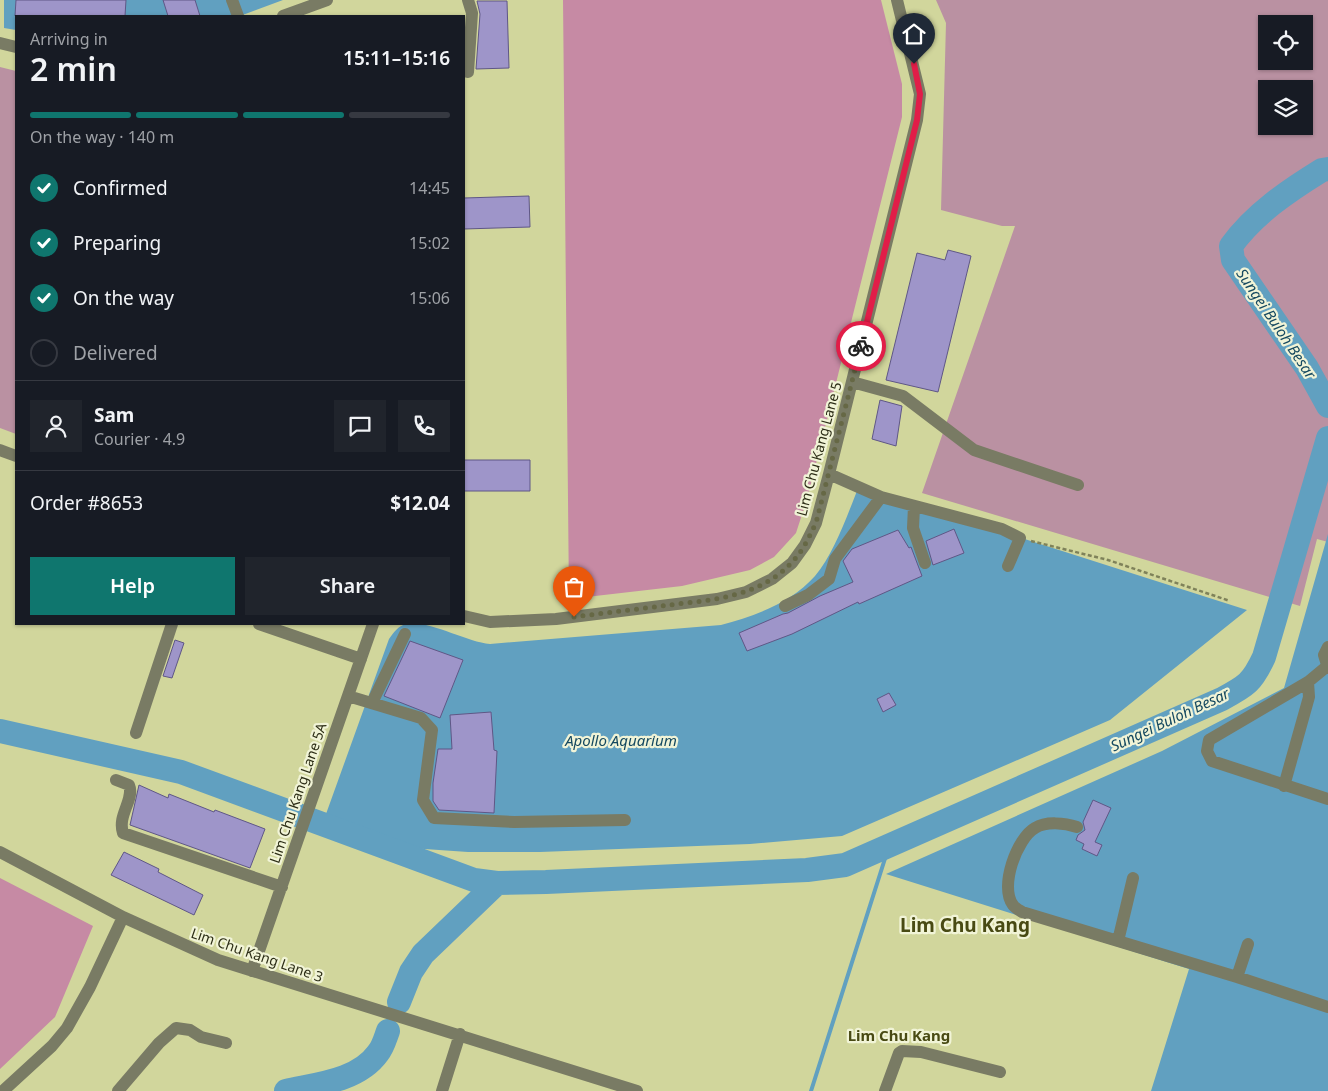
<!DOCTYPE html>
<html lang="en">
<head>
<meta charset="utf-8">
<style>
	:root { --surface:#171b24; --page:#20242c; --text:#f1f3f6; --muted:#9ea1a6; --line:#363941; --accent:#0f766e }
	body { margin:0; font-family:"Noto Sans",sans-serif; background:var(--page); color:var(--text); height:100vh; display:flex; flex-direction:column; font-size:19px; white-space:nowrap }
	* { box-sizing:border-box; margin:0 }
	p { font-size:16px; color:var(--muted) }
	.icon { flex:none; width:28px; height:28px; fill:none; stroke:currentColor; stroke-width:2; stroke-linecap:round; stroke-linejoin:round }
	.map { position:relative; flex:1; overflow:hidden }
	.side { position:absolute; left:15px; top:15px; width:450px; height:610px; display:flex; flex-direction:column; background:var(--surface); border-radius:0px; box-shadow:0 1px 4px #0004 }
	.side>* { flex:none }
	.tools { position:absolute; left:1258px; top:15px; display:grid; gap:10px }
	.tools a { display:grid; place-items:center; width:55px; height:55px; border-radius:0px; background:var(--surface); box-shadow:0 1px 4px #0004; font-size:25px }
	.pin { position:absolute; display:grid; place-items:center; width:42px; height:42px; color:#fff; margin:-51px -21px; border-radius:50% 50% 50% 0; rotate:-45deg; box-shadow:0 0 5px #0007 }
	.pin .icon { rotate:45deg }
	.courier { position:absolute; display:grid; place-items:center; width:50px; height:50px; margin:-25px; border:4px solid #e11d48; border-radius:50%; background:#fff; color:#222; box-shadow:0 1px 6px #0007 }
	.head em { font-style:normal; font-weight:600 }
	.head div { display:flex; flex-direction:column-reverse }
	.head { display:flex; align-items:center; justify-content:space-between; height:85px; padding:0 15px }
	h1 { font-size:32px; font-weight:600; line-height:38px }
	.bar { display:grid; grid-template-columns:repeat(4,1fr); gap:8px 5px; align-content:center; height:60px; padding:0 15px }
	.bar i { height:6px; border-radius:4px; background:var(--line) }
	.bar .on { background:var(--accent) }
	.bar p { grid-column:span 4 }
	.line { display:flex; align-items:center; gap:12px; padding:0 15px; border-top:1px solid var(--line) }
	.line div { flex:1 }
	.round { display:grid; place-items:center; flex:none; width:52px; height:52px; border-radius:0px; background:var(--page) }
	ol { padding:0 15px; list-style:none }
	li { display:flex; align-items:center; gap:15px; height:55px }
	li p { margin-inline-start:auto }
	li .icon { padding:5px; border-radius:50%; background:var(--accent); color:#fff; stroke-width:4 }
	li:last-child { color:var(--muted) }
	li i { width:28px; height:28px; border:2px solid var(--line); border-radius:50% }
	.primary-button { display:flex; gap:10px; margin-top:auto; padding:10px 15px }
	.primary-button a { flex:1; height:58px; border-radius:0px; background:var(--accent); color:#fff; font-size:20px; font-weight:600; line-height:58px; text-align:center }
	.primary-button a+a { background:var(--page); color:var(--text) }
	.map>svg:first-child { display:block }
	.green { fill:#ba91a2; fill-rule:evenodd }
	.forest { fill:#c68aa4 }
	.water { fill:#61a0c0 }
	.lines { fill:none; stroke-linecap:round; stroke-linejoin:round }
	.stream { stroke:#61a0c0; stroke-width:4 }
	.river { stroke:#61a0c0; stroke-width:24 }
	.building { fill:#9e95c9; stroke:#5f5786 }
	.path { stroke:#7f825a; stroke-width:2.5; stroke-dasharray:4 2.5; stroke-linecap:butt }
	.minor { stroke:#797b64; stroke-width:12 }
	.done { stroke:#666845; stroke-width:5; stroke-dasharray:0 9 }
	.route { stroke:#e11d48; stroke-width:6 }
	.labels { text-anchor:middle; stroke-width:4.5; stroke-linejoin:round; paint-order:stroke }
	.street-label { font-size:14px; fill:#2c2d16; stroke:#f1f4d7 }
	.water-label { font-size:15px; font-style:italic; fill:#154960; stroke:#f1f4d7 }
	.neighbourhood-label { font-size:15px; font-weight:bold; fill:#484a13; stroke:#f1f4d7 }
	.district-label { font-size:19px; font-weight:bold; fill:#484a13; stroke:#f1f4d7 }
</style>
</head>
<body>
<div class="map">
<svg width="1328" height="1091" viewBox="0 0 1328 1091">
	<rect width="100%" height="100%" fill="#d1d69c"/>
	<!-- green -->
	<path class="green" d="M 936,0 L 1328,0 L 1328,542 L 1317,539 L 1300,606 L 922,493 L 1015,226 L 1002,226 L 941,210 L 946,23 ZM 1266,24 L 1304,24 L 1304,61 L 1266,61 ZM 1266,89 L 1304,89 L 1304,126 L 1266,126 Z
		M 0,67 L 16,71 L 16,434 L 0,428 Z"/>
	<!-- forest -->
	<path class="forest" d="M 563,0 L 881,0 L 902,84 L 902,117 L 808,496 L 796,533 L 774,557 L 750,570 L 682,586 L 569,599 Z
		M 0,878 L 93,926 L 55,1017 L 0,1069 Z"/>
	<!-- water -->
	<path class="water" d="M 4,0 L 283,0 L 240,16 L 16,16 L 16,30 L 4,28 Z
		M 859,486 L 1247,610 L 1110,720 L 842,836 L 750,844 L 540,852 L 468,852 L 410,848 L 326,814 L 389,639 C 394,632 398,626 406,624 C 427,619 466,642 490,644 L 721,625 C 755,616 791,603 815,576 C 834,554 848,513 859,486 Z
		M 1328,534 L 1328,1091 L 1151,1091 L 1189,969 L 886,874 L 1162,751 L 1284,688 Z"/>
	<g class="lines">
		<!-- stream -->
		<path class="stream" d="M 811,1091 L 889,846"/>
		<!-- river -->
		<path class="river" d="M 1328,169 L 1322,170 C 1288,191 1254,214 1231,246 L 1233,260 L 1307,368 L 1328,406
			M 0,731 L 181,772 L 474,880 L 497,883 L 546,882 L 807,870 L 845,865 L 1222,699 C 1246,686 1252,683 1264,657 L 1328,438
			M 399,1002 L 411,972 L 423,954 L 497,883
			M 286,1091 C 317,1084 358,1081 378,1053 C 383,1047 385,1039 388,1031"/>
	</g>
	<!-- building -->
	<path class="building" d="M 16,0 L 126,0 L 125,16 L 15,16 Z
		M 163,0 L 195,0 L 200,16 L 168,16 Z
		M 477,1 L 507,1 L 509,68 L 476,69 L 480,14 Z
		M 529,196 L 530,227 L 464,229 L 464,198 Z
		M 948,250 L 971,256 L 938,392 L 886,380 L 917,253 L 945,260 Z
		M 880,400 L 902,406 L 896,446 L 872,439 Z
		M 464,460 L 530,460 L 530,491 L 464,491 Z
		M 954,529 L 964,553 L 933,565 L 926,541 Z
		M 898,530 L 909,548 L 911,547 L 922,576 L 859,604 L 858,602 L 792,634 L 747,651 L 739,633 L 783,614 L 788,613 L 820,596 L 853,582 L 843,561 L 852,549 Z
		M 175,640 L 184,643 L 172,678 L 163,676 Z
		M 410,641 L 463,660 L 440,718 L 384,696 Z
		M 889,693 L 896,705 L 883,712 L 877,699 Z
		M 491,712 L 494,750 L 497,751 L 494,813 L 439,810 L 433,801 L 433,783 L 438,749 L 452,749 L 450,715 Z
		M 139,785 L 168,798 L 169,794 L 214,812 L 215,810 L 265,829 L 250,868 L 130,825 Z
		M 1093,800 L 1111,808 L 1095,842 L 1102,845 L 1097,856 L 1082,849 L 1084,844 L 1076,840 L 1078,835 L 1085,830 L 1083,822 Z
		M 124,852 L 159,869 L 158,872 L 203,895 L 194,915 L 111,875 Z"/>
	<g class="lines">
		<!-- path -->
		<path class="path" d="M 1031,541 L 1108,560 L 1230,601"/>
		<!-- minor -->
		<path class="minor" d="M 232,0 L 238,16
			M 468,0 L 472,13 L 468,72
			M 283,16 L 327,0
			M 0,43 L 16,47
			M 852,382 L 903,396 L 974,450 L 1078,485
			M 0,450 L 16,456
			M 829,474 L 881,497 L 1002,529 L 1020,538 L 1008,566
			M 914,506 L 913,528 L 925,563
			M 785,606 L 808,595 L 829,579 L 835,559 L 881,497
			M 464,616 L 490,622 L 556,619 L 717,599 L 746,592 L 772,579 L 792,563 L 805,545 L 816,523 L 829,474 L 917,120 L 920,94 L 897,0
			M 259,624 L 361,659
			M 1328,647 L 1324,655 L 1328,668
			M 1326,667 L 1308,682 L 1209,740 L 1207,751 L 1212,761 L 1328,799
			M 348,696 L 421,718 L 432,730 L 423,800 L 434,818 L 514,822 L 625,820
			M 372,703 L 405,634
			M 136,733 L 172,624
			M 116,780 L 129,785 C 135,799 117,815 123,833 L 282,887
			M 1284,786 L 1309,697 L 1308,682
			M 1077,827 C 1065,823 1046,821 1035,828 C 1017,838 999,887 1013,905 C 1015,908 1019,910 1022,912 L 1237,977 L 1328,1007
			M 0,852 L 123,917 L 218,960 L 637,1091
			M 1118,941 L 1133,878
			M 252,971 L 373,624
			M 1237,977 L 1248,944
			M 3,1091 L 52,1046 L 67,1028 L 90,987 L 123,917
			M 118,1091 L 159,1043 L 176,1028 L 190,1030 L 201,1037 L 226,1043
			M 442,1091 L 460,1034
			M 885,1091 L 899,1053 L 902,1051 L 921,1052 L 1000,1072"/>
	</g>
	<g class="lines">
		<!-- done -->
		<path class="done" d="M 574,617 C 603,613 632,610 661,606 C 707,600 759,599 792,562 C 803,551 809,537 816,523 L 861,346"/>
		<!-- route -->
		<path class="route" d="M 861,346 L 917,120 L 920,94 L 914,64"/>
	</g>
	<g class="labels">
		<!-- street labels -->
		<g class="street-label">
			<text transform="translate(819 449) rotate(-75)" y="5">Lim Chu Kang Lane 5</text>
			<text transform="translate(298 793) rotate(-71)" y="5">Lim Chu Kang Lane 5A</text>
			<text transform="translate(257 955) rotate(19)" y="5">Lim Chu Kang Lane 3</text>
		</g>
		<!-- water labels -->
		<g class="water-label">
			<text transform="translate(1276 324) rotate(56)" y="5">Sungei Buloh Besar</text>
			<text transform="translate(1170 720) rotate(-25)" y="5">Sungei Buloh Besar</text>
			<text x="621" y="746">Apollo Aquarium</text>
		</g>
		<!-- neighbourhood labels -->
		<g class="neighbourhood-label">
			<text x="899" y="1041">Lim Chu Kang</text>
		</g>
		<!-- district labels -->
		<g class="district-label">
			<text x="965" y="932">Lim Chu Kang</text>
		</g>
	</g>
</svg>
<div class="tools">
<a><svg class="icon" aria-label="locate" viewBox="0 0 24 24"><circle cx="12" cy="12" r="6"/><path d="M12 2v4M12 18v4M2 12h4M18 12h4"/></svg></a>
<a><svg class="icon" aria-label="layers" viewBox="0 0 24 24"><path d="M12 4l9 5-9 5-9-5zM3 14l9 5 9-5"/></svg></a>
</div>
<div class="pin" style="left:574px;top:617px;background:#ea580c"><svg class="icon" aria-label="bag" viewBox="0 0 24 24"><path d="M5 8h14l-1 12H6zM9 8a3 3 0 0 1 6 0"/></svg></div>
<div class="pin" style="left:914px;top:64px;background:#1f2937"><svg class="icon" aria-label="home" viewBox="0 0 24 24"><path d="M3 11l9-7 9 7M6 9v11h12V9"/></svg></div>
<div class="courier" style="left:861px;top:346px"><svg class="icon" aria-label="bike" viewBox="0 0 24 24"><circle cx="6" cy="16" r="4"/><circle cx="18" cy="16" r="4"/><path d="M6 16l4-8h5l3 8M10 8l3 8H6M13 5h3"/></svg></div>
<section class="side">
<div class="head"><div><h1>2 min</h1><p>Arriving in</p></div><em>15:11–15:16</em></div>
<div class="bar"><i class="on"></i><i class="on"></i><i class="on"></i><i></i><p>On the way · 140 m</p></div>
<ol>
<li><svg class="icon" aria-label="check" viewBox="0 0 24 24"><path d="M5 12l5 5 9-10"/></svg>Confirmed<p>14:45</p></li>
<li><svg class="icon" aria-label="check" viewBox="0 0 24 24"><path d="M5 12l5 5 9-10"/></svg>Preparing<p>15:02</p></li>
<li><svg class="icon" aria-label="check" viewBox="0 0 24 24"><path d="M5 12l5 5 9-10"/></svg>On the way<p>15:06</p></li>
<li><i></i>Delivered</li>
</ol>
<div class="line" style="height:90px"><a class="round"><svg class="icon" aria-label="person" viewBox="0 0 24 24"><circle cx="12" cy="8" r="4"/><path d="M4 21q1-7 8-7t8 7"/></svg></a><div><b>Sam</b><p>Courier · 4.9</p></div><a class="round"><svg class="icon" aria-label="chat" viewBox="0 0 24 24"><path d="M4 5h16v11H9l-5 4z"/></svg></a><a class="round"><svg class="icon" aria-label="phone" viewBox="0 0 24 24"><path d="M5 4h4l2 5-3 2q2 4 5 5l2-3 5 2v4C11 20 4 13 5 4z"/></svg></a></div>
<div class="line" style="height:65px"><div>Order #8653</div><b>$12.04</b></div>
<div class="primary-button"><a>Help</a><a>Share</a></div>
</section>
</div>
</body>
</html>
